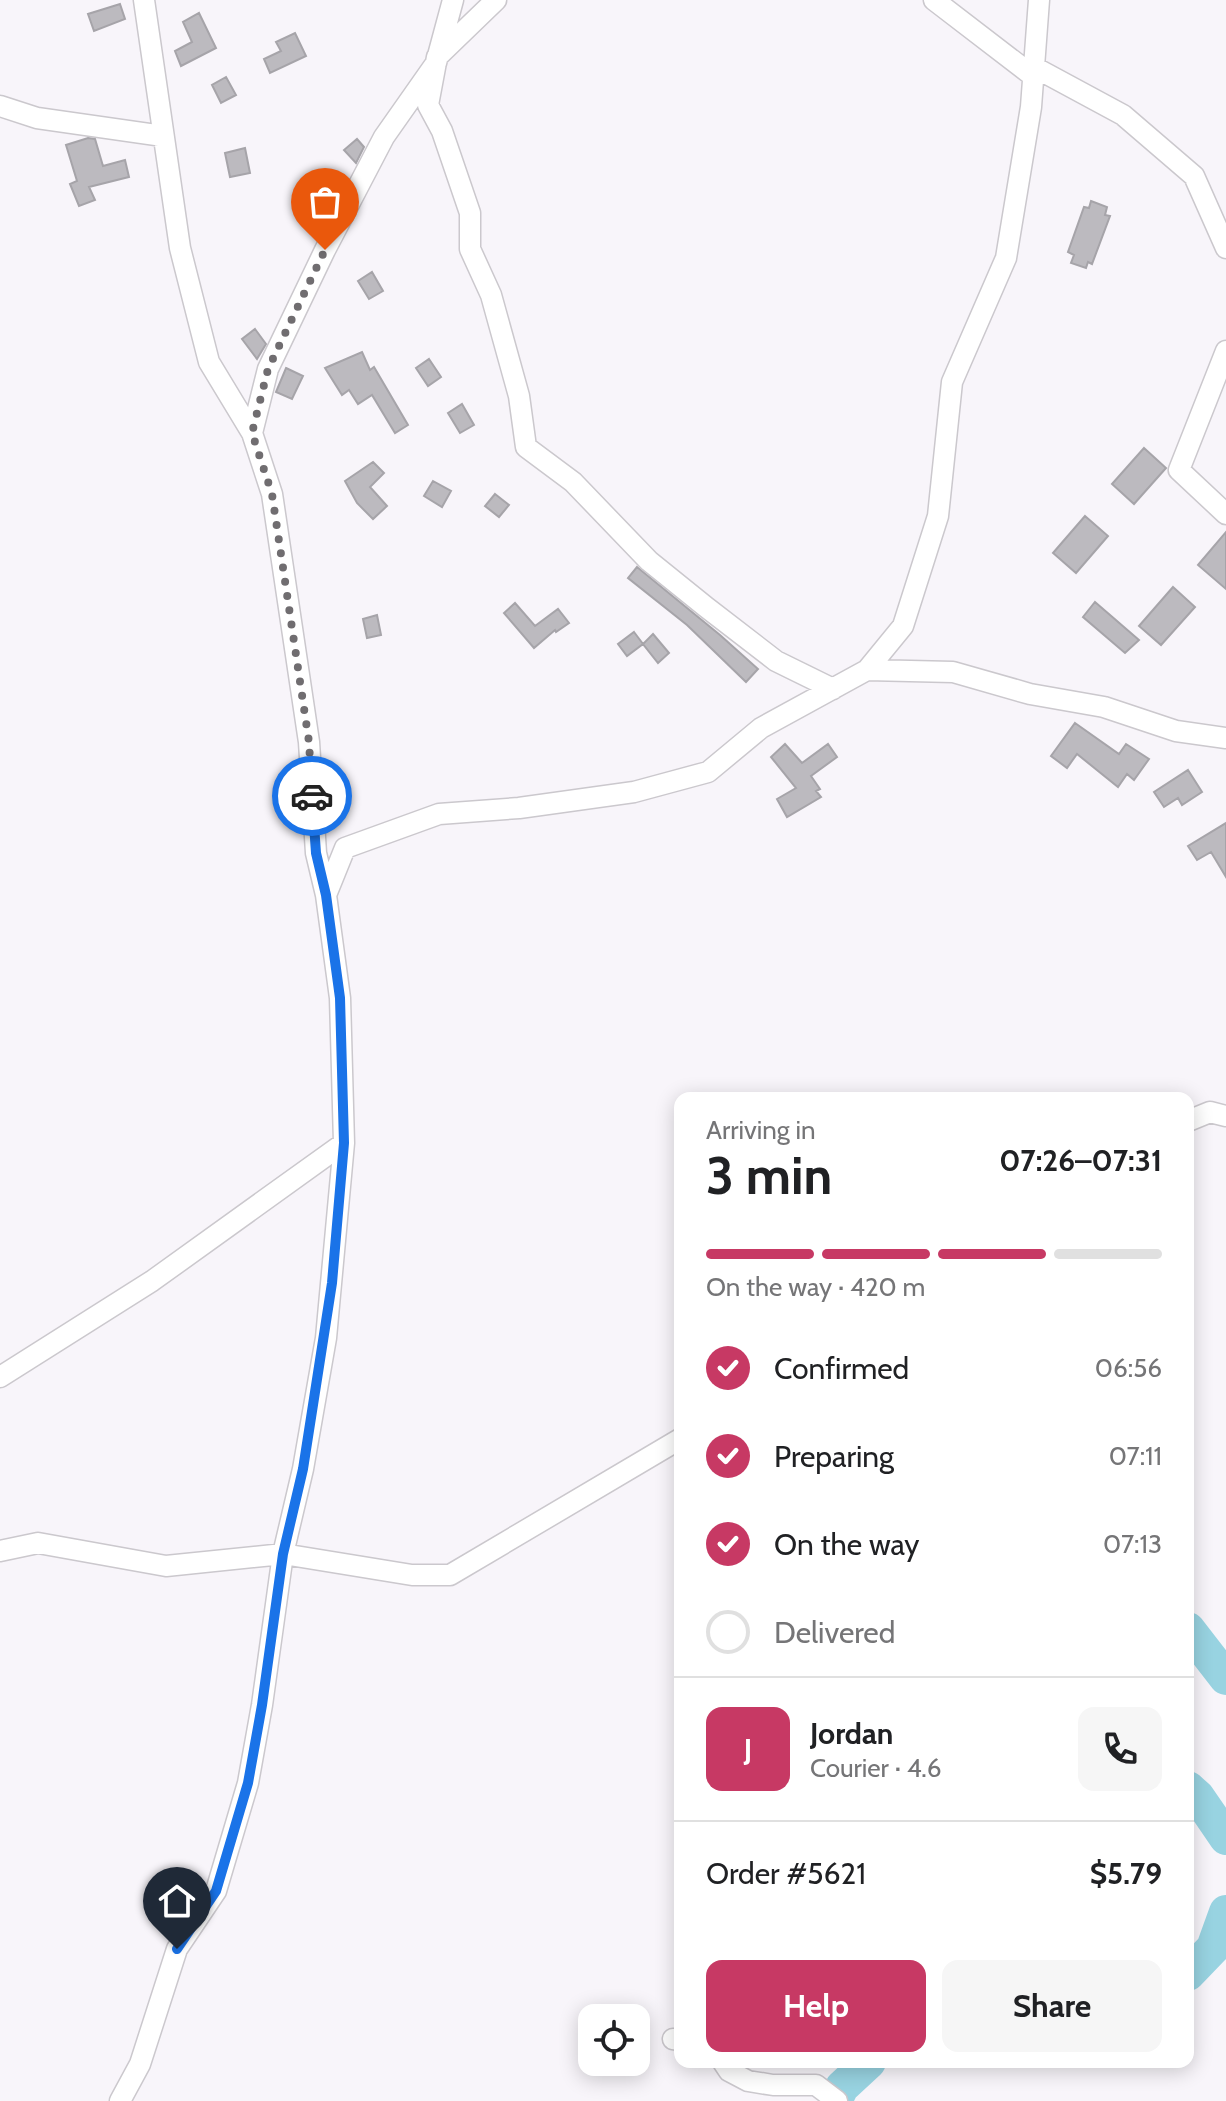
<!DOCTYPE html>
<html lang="en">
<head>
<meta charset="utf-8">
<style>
	:root { --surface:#fff; --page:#f6f6f6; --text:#202124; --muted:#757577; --line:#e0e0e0; --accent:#c73964 }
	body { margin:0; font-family:Cabin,sans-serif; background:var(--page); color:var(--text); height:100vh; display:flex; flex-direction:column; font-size:30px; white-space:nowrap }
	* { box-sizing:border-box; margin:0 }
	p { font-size:26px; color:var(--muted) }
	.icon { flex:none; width:44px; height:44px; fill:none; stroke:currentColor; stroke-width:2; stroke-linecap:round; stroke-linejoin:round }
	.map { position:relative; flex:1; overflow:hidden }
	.panel { position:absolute; left:674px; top:1092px; width:520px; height:976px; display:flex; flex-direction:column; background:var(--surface); border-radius:16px; box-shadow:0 4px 20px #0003 }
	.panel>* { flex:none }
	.fabs { position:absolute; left:578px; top:2004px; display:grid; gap:16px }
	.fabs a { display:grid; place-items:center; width:72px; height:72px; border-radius:16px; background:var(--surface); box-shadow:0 4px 20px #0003; font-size:40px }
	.pin { position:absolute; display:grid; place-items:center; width:68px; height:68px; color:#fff; margin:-82px -34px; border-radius:50% 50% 50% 0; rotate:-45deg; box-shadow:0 0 8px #0007 }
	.pin .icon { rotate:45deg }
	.courier { position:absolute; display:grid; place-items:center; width:80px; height:80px; margin:-40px; border:6px solid #1a73e8; border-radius:50%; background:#fff; color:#222; box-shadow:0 2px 10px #0007 }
	.headline em { font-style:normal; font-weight:800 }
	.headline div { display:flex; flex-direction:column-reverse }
	.headline { display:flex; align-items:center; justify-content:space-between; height:136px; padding:0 32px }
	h1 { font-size:52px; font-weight:800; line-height:60px }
	.bar { display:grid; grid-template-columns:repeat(4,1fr); gap:12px 8px; align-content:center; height:96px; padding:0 32px }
	.bar i { height:10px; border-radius:6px; background:var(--line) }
	.bar .on { background:var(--accent) }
	.bar p { grid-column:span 4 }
	.line { display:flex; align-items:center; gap:20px; padding:0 32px; border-top:2px solid var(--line) }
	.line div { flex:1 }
	.round { display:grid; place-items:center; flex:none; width:84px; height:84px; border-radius:16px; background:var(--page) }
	ol { padding:0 32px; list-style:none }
	li { display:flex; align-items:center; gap:24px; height:88px }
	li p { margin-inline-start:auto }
	li .icon { padding:8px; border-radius:50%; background:var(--accent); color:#fff; stroke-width:4 }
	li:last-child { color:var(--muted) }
	li i { width:44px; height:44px; border:4px solid var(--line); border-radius:50% }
	.action { display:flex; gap:16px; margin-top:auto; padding:16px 32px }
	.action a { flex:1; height:92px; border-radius:16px; background:var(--accent); color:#fff; font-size:32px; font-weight:800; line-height:92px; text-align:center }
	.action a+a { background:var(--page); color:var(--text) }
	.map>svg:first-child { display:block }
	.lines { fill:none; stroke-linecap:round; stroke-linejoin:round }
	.river { stroke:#98d3e1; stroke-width:34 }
	.building { fill:#bcbabf; stroke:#a6a4a9; stroke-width:2 }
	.street-casing { stroke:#cbc8cd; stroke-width:23 }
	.street { stroke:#fff; stroke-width:20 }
	.done { stroke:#706d70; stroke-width:8; stroke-dasharray:0 14.4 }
	.route { stroke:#1a73e8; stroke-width:10 }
</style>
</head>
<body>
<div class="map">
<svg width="1226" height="2101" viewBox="0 0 1226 2101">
	<rect width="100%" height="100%" fill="#f8f5fa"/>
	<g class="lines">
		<!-- river -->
		<path class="river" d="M 1188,1629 L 1226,1678
			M 1188,1788 L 1198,1797 L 1226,1838
			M 1188,1974 L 1213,1948 L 1226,1912
			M 835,2101 L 842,2087 L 869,2062"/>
	</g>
	<!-- building -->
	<path class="building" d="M 120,4 L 125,19 L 94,31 L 88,14 Z
		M 199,13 L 216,48 L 181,66 L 175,51 L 192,42 L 183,22 Z
		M 295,33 L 306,56 L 270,73 L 264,59 L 281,51 L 276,42 Z
		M 226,77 L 236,95 L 221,103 L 212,85 Z
		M 88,138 L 95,139 L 103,166 L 125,160 L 129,177 L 89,187 L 95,200 L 79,206 L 70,184 L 77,181 L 66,145 Z
		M 357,139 L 364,147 L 356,163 L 344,150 Z
		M 245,148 L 250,173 L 230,177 L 225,153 Z
		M 328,190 L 334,204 L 332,208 L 317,215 L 310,199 Z
		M 1091,201 L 1107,207 L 1105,215 L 1110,216 L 1092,264 L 1088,262 L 1086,268 L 1071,263 L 1074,255 L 1068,252 L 1084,207 L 1089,208 Z
		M 372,272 L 383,291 L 369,299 L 358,281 Z
		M 255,329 L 266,344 L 257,359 L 242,339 Z
		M 362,352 L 370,370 L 374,367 L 408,425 L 395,433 L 372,395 L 358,404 L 349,390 L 342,395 L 325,368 Z
		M 429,359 L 441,377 L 428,386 L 416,368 Z
		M 286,368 L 303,376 L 292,399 L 276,392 Z
		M 462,404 L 474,425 L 460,433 L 448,413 Z
		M 1144,448 L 1166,468 L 1134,504 L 1112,484 Z
		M 373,462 L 384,473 L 370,487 L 387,506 L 373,519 L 357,503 L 345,481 Z
		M 433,481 L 451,491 L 442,507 L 424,496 Z
		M 495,494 L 509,505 L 499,517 L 485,506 Z
		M 1085,516 L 1108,536 L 1076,573 L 1053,553 Z
		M 1226,532 L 1226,589 L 1198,565 Z
		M 637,567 L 720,635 L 758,669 L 746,682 L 687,625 L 628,578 Z
		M 1173,587 L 1195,607 L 1161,645 L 1139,626 Z
		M 1095,602 L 1139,640 L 1125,653 L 1083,617 Z
		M 515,603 L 535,626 L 558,609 L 569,623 L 556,632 L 555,630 L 534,648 L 504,613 Z
		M 377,615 L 381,635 L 367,638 L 363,619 Z
		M 634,632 L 643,644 L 627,656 L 618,644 Z
		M 653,634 L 669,653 L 658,663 L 643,644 Z
		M 1075,723 L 1119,754 L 1126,744 L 1149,759 L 1134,780 L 1127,774 L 1118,787 L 1077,754 L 1067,768 L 1051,756 Z
		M 785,744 L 802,763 L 828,744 L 837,757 L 811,776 L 820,789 L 816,791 L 821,797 L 787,817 L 777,799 L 796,788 L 771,757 Z
		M 1188,770 L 1202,792 L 1182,805 L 1178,798 L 1164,807 L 1154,792 Z
		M 1226,823 L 1226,877 L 1211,852 L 1197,860 L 1188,846 Z"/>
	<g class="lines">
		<!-- street casing -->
		<g class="street-casing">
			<path id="street" d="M 496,0 L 437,57 L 428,105 L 442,131 L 470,213 L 470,249 L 491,295 L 519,396 L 526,447 L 573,482 L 649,561 L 706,607 L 776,661 L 833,689
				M 934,0 L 1033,76
				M 1034,67 L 1123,115 L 1194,176 L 1226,248
				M 0,106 L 37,118 L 163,136
				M 1226,351 L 1179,470 L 1226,514
				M 252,433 L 268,369 L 325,250 L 384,137 L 436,63 L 453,0
				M 867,670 L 953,672 L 1030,694 L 1104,707 L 1176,731 L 1226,738
				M 326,895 L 345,848 L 439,814 L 519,808 L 634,792 L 708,772 L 761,728 L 867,670 L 903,626 L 938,516 L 952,382 L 1006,258 L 1031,107 L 1039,0
				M 1188,1121 L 1210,1112 L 1226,1116
				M 0,1377 L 152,1281 L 344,1143
				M 0,1551 L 38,1543 L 166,1566 L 283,1554 L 412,1575 L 450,1575 L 680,1439
				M 673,2039 L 680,2040
				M 723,2062 L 729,2071 L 748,2081 L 773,2085 L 816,2085 L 837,2101
				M 120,2101 L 140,2064 L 177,1949 L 216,1891 L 248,1783 L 262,1705 L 283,1554 L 303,1469 L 326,1338 L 344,1143 L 340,998 L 326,895 L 316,853 L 309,742 L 272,494 L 252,433 L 209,362 L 180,248 L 144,0"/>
		</g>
		<!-- street -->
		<use href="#street" class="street"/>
	</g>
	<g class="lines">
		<!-- done -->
		<path class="done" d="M 312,796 L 309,742 L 272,494 L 252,433 L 268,369 L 325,250"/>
		<!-- route -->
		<path class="route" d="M 177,1949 L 216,1891 L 248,1783 L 262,1705 L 283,1554 L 303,1469 L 332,1283 L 344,1143 L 340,998 L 326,895 L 316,853 L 312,796"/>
	</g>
</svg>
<div class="fabs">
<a><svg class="icon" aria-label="locate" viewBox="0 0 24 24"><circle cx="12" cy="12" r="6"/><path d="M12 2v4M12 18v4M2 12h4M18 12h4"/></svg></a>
</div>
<div class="pin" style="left:325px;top:250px;background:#ea580c"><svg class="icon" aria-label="bag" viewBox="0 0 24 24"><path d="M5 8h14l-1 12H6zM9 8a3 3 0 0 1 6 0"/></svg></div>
<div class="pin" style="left:177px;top:1949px;background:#1f2937"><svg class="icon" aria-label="home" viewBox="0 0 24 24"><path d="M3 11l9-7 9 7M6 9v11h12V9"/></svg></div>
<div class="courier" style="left:312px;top:796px"><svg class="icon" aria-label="car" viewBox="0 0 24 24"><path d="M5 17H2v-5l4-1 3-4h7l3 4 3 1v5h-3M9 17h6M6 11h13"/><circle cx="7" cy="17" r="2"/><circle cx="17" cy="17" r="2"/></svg></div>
<section class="panel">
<div class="headline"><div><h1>3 min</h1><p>Arriving in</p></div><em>07:26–07:31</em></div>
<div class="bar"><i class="on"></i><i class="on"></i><i class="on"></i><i></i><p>On the way · 420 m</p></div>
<ol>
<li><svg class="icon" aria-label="check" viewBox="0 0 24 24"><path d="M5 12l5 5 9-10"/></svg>Confirmed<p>06:56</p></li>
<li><svg class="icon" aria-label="check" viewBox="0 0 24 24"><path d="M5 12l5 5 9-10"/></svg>Preparing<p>07:11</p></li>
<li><svg class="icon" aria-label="check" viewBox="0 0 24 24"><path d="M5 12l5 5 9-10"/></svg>On the way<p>07:13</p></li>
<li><i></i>Delivered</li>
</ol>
<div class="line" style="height:144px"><b class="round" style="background:var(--accent);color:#fff">J</b><div><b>Jordan</b><p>Courier · 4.6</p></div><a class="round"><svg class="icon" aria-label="phone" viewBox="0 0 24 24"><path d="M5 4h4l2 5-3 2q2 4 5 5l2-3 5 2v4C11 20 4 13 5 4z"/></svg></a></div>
<div class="line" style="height:104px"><div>Order #5621</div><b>$5.79</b></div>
<div class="action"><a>Help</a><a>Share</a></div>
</section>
</div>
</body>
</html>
